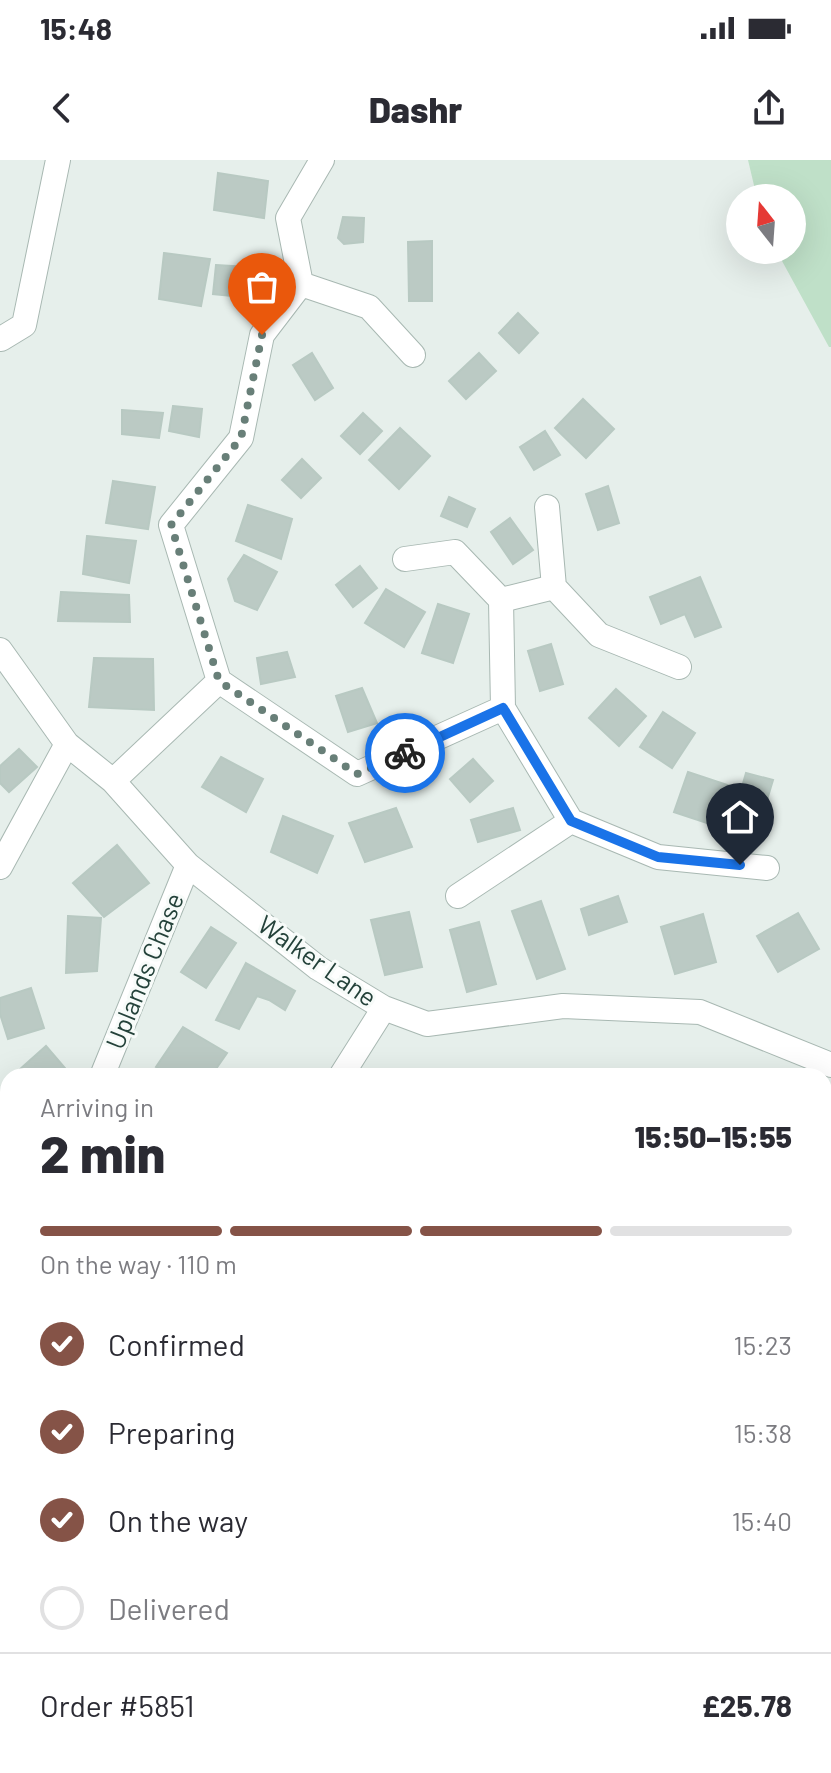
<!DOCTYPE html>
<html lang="en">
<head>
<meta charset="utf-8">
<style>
	:root { --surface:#fff; --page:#f2f2f3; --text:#2b2b33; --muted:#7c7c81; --line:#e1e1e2; --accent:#855347 }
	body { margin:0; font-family:Barlow,sans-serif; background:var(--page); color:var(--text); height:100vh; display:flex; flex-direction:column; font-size:30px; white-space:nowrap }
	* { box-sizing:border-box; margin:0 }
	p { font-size:26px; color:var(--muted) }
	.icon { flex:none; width:44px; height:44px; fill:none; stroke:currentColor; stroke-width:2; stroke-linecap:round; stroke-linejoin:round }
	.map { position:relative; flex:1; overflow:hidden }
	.drawer { position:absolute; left:0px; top:908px; width:832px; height:706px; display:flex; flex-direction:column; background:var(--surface); border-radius:24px 24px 0 0; box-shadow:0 8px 32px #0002 }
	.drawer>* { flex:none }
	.needle { width:52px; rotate:343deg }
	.fabs { position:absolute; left:726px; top:24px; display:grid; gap:16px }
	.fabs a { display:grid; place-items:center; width:80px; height:80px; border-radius:50%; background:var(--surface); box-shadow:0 8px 32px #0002; font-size:40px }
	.pin { position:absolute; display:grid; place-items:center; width:68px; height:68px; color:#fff; margin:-82px -34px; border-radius:50% 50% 50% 0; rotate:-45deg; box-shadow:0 0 8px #0007 }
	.pin .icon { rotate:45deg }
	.courier { position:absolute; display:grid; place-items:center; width:80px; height:80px; margin:-40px; border:6px solid #1a73e8; border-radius:50%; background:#fff; color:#222; box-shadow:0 2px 10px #0007 }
	.headline em { font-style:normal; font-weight:800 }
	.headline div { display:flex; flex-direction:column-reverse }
	.headline { display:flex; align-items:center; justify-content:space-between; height:136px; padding:0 40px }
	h1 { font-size:52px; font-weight:800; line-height:60px }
	.bar { display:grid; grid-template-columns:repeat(4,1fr); gap:12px 8px; align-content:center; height:96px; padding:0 40px }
	.bar i { height:10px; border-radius:6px; background:var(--line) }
	.bar .active { background:var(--accent) }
	.bar p { grid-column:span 4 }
	.line { display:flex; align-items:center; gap:20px; padding:0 40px; border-top:2px solid var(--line) }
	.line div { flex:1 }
	ol { padding:0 40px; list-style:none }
	li { display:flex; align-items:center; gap:24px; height:88px }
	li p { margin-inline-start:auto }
	li .icon { padding:8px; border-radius:50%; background:var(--accent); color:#fff; stroke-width:4 }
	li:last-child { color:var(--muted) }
	li i { width:44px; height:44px; border:4px solid var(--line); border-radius:50% }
	.status { display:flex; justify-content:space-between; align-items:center; height:56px; padding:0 40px; background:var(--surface); direction:ltr }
	.status svg { height:22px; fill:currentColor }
	header { display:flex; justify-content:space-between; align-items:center; height:104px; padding:0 40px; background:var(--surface); font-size:36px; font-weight:800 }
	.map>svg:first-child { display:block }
	.green { fill:#bfe0c8 }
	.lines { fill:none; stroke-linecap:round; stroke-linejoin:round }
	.stream { stroke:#8ec9d4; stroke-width:8 }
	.building { fill:#bbcac4; stroke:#b8c9c2; stroke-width:2 }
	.minor-casing { stroke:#a8b8b2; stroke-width:26 }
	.minor { stroke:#fff; stroke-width:24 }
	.done { stroke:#687f78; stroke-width:8; stroke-dasharray:0 14.4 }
	.route { stroke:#1a73e8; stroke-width:10 }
	.labels { text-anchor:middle; stroke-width:6; stroke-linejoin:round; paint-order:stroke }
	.street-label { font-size:26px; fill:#24423a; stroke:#f7fbf9 }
</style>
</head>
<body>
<div class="status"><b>15:48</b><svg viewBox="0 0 49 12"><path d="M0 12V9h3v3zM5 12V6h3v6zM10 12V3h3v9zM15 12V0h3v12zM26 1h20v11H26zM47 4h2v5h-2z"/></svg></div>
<header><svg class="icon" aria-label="back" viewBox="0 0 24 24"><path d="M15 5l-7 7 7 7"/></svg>Dashr<svg class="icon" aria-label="share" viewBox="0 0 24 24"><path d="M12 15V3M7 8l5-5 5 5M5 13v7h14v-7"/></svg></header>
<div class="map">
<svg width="831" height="1613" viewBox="0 0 831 1613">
	<rect width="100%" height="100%" fill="#e6efeb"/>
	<!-- green -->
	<path class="green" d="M 748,0 L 831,0 L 831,187 L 829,187 L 776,90 L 792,90 L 792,38 L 757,38 Z
		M 824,1005 L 831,1006 L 831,1321 L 824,1325 Z
		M 0,1370 L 8,1374 L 8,1484 L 0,1480 Z
		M 198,1606 L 311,1606 L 315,1613 L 207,1613 Z"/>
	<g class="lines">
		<!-- stream -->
		<path class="stream" d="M 0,1354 L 8,1359
			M 311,1606 L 315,1613"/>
	</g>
	<!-- building -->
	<path class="building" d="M 218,13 L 268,21 L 264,58 L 214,50 Z
		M 343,57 L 364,58 L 363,82 L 344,84 L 338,78 Z
		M 432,81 L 432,141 L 409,141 L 408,82 Z
		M 164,93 L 210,99 L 201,146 L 159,139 Z
		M 216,105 L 248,107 L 242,137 L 213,134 Z
		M 518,153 L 538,173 L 519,193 L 499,173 Z
		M 312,193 L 333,228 L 315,240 L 293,205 Z
		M 479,193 L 496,211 L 466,239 L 449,221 Z
		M 583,239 L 614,269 L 586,298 L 555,268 Z
		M 173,246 L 202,249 L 199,277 L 169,271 Z
		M 122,250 L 163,253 L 159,278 L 122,274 Z
		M 363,253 L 382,271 L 360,294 L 341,276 Z
		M 400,268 L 430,296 L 399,329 L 369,300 Z
		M 545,271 L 560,295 L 534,310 L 520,287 Z
		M 302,299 L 321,318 L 301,338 L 282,320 Z
		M 113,321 L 155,327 L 148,369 L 106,363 Z
		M 608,326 L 619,363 L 598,370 L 586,334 Z
		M 449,337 L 475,349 L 467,367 L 441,356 Z
		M 248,345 L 292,359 L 281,399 L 236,381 Z
		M 510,358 L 533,390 L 513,404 L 491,372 Z
		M 87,376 L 136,381 L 129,423 L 83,414 Z
		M 244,395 L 277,412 L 257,450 L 235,441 L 228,419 Z
		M 360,406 L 377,428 L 353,447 L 336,425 Z
		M 700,417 L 721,467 L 695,477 L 685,454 L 661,464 L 650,437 Z
		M 386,429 L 425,452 L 404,487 L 365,463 Z
		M 61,432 L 129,435 L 130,462 L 58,461 Z
		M 438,444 L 469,454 L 453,503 L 422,493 Z
		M 551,484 L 563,524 L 540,531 L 528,491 Z
		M 287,492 L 295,517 L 261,524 L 257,498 Z
		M 94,498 L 153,499 L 154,550 L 89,547 Z
		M 362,528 L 377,563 L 348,572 L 336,536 Z
		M 616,529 L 646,556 L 619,586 L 589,558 Z
		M 663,552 L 695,573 L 672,608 L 640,587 Z
		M 19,589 L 37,607 L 9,632 L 0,623 L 0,606 Z
		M 221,597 L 263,619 L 246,652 L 202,627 Z
		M 473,599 L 493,621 L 470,642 L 450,619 Z
		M 688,612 L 730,626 L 716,666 L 674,652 Z
		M 746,613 L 773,620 L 757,673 L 731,665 Z
		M 396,648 L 412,687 L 365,702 L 349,663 Z
		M 513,648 L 520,670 L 478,682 L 471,660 Z
		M 283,656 L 333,676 L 317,713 L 271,692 Z
		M 117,685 L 149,723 L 104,757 L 73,723 Z
		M 618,736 L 627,762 L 589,775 L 581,749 Z
		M 541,741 L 565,809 L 537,819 L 512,751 Z
		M 409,752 L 422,807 L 385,815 L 371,760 Z
		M 798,753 L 819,789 L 778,812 L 757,776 Z
		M 703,754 L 716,802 L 675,814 L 661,767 Z
		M 68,756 L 101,758 L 97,811 L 66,813 Z
		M 479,762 L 496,824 L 467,832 L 450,770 Z
		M 211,767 L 236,783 L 206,828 L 181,812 Z
		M 246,803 L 295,831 L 285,850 L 269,840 L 257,836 L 239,869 L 216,860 Z
		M 31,828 L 44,868 L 8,879 L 0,854 L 0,838 Z
		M 183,867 L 227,893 L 211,916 L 171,916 L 156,907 Z
		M 46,886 L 65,908 L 55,916 L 21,916 L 18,911 Z
		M 745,1606 L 790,1606 L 785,1613 L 751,1613 L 744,1608 Z"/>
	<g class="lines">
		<!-- minor casing -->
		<g class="minor-casing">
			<path id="minor" d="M 301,124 L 369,147 L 413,195
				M 1,179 L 24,165 L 58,0
				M 547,347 L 554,427
				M 405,399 L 455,392 L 501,440
				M 0,490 L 67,584 L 113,621 L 188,705 L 318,808 L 384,848 L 427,864 L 563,846 L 700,852 L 831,905
				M 219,521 L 357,614 L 503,548 L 571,661 L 658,697 L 767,708
				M 503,548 L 501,440 L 554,427 L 599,475 L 679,507
				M 113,621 L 219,521 L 171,365 L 241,278 L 262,175 L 301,124 L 288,58 L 322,0
				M 0,707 L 67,584
				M 458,736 L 571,661
				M 102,916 L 188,705
				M 341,916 L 384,848
				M 0,991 L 8,985
				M 0,1143 L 8,1152"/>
		</g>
		<!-- minor -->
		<use href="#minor" class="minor"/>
	</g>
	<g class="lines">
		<!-- done -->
		<path class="done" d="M 262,175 L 241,278 L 171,365 L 219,521 L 357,614 L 405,593"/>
		<!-- route -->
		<path class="route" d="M 405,593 L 503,548 L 571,661 L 658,697 L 740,705"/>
	</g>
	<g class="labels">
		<!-- street labels -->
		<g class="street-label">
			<text transform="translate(317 801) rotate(35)" y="9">Walker Lane</text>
			<text transform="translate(145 811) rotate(-68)" y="9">Uplands Chase</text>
		</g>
	</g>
</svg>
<div class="fabs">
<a><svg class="needle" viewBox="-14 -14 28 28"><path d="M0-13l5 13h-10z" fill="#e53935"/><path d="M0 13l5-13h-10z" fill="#7c7c81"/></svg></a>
</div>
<div class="pin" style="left:262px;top:175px;background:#ea580c"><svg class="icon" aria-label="bag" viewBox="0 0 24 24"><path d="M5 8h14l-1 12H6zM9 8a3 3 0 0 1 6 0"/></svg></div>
<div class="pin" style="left:740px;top:705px;background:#1f2937"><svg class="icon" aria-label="home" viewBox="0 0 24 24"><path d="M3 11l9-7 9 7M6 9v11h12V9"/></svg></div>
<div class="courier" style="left:405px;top:593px"><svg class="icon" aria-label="bike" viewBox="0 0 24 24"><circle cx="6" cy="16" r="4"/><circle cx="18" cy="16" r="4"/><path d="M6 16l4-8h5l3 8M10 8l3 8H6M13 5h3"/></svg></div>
<section class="drawer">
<div class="headline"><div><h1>2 min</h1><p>Arriving in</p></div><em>15:50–15:55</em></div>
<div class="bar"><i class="active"></i><i class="active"></i><i class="active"></i><i></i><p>On the way · 110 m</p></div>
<ol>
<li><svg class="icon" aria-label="check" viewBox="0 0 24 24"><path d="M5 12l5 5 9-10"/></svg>Confirmed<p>15:23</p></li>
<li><svg class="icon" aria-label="check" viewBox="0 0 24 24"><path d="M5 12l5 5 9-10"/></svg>Preparing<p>15:38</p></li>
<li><svg class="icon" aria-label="check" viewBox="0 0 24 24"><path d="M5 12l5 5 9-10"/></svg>On the way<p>15:40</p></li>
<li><i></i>Delivered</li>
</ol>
<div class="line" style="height:104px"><div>Order #5851</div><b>£25.78</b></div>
</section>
</div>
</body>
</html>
